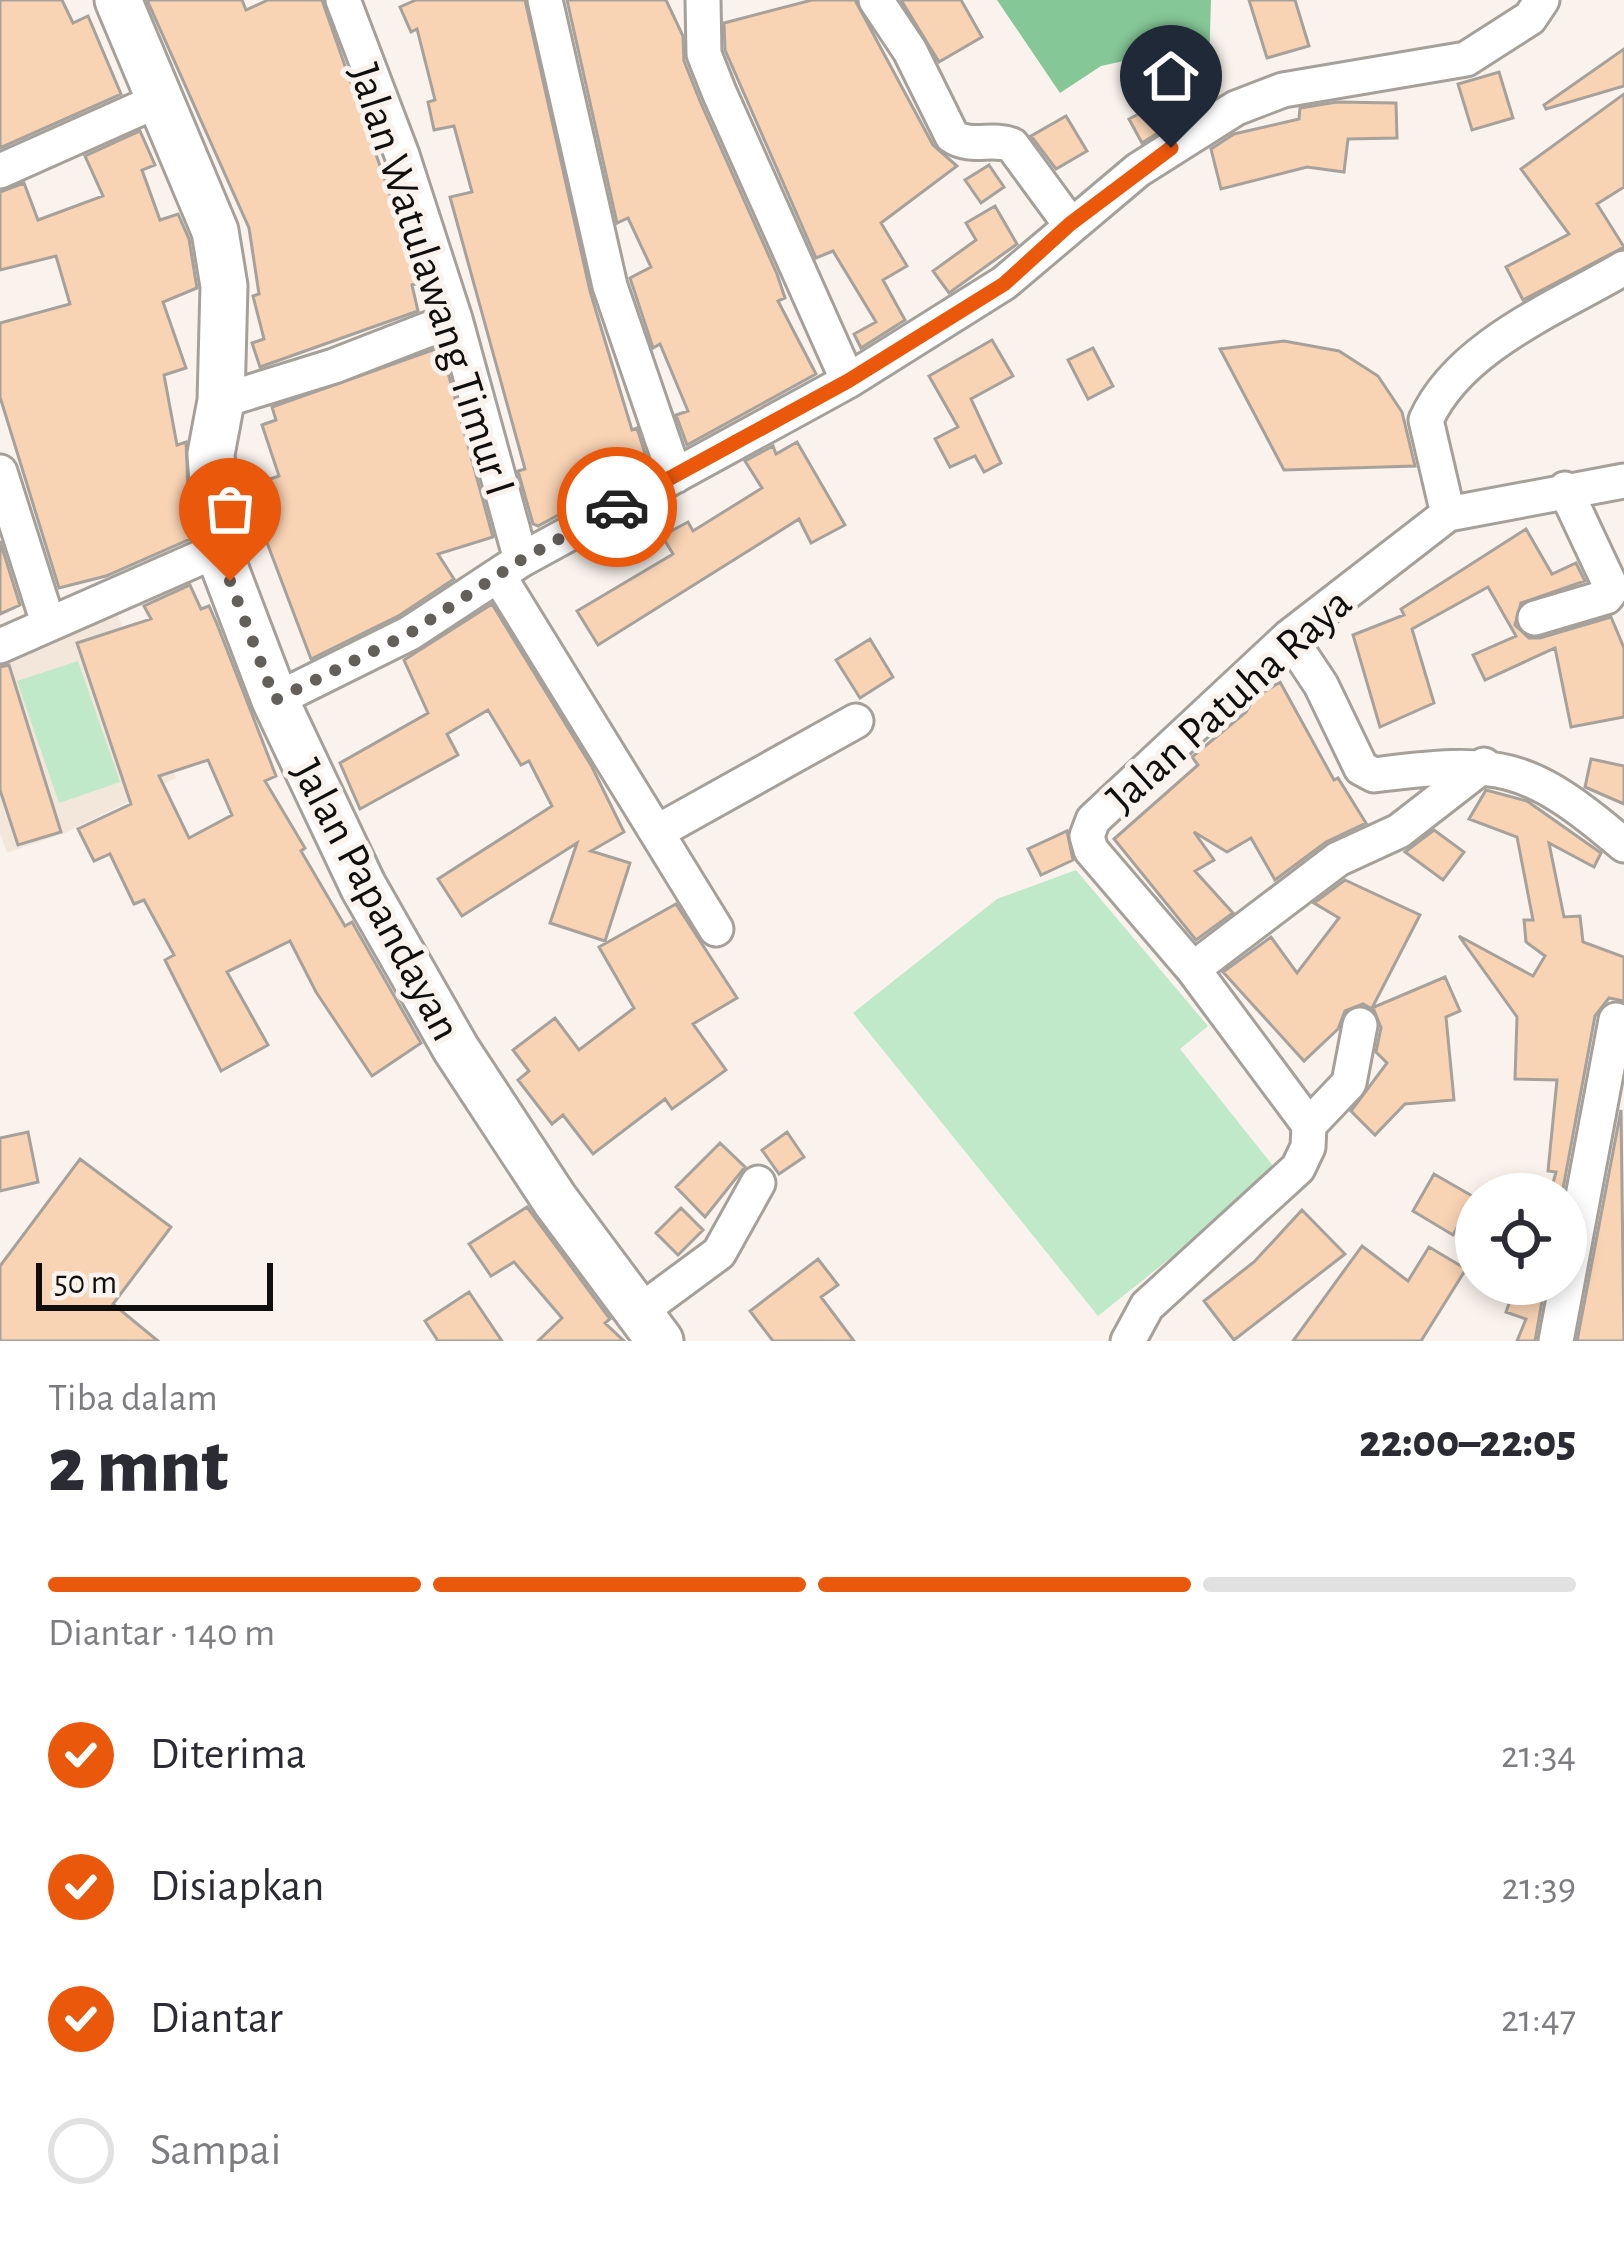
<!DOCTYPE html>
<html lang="id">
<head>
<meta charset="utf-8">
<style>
	:root { --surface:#fff; --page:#f7f7f7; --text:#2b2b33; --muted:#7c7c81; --line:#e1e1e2; --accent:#ea580c }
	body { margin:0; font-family:"Alegreya Sans",sans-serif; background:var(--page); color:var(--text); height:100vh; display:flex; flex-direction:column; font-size:45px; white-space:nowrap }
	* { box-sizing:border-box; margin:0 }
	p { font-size:39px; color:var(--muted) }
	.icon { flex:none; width:66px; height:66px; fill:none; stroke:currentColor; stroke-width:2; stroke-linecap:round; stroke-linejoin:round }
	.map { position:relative; height:1341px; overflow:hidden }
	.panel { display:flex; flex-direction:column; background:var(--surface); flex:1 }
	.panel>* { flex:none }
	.fabs { position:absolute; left:1455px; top:1173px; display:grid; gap:24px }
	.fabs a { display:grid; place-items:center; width:132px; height:132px; border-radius:50%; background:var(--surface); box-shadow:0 6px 18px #0003; font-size:60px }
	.scale { position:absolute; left:36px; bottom:30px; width:237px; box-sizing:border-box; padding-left:12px; border:6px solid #110f0d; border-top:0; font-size:33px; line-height:42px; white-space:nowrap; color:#110f0d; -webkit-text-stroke:9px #faf3ed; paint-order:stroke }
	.pin { position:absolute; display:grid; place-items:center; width:102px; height:102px; color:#fff; margin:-123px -51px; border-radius:50% 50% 50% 0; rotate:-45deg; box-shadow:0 0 12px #0007 }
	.pin .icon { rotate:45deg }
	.courier { position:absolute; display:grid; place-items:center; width:120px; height:120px; margin:-60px; border:9px solid #ea580c; border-radius:50%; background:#fff; color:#222; box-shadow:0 3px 15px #0007 }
	.overview em { font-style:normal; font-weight:800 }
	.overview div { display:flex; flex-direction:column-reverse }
	.overview { display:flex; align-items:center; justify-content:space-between; height:204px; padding:0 48px }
	h1 { font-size:78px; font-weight:800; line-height:90px }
	.bar { display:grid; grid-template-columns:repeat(4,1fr); gap:18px 12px; align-content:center; height:144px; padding:0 48px }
	.bar i { height:15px; border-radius:9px; background:var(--line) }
	.bar .on { background:var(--accent) }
	.bar p { grid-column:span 4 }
	ol { padding:0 48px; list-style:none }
	li { display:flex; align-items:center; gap:36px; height:132px }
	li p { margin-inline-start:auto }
	li .icon { padding:12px; border-radius:50%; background:var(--accent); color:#fff; stroke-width:4 }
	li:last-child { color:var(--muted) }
	li i { width:66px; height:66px; border:6px solid var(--line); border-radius:50% }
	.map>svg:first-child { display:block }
	.built { fill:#f3e6db }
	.green { fill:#bfe9c9 }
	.forest { fill:#85c797 }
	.building { fill:#f8d3b4; stroke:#a7a19b; stroke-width:3; fill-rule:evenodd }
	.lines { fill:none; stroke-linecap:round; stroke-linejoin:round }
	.street-casing { stroke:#a6a09a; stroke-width:39 }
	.secondary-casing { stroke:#a6a09a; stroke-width:51 }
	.street { stroke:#fff; stroke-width:33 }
	.secondary { stroke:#fff; stroke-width:45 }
	.done { stroke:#635f5b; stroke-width:12; stroke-dasharray:0 21.6 }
	.route { stroke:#ea580c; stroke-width:15 }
	.labels { text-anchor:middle; stroke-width:10; stroke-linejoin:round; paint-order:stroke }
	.street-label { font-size:45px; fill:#110f0d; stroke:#faf3ed }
</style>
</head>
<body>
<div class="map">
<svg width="1624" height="1341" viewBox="0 0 1624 1341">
	<rect width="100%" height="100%" fill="#faf3ed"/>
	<!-- built -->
	<path class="built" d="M 115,607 L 176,778 L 67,832 L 7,853 L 0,833 L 0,657 Z"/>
	<!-- green -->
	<path class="green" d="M 78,661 L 120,782 L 59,803 L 17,681 Z
		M 1076,870 L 1208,1026 L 1180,1049 L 1278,1172 L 1098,1316 L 853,1013 L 997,899 Z"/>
	<!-- forest -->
	<path class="forest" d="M 997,0 L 1211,0 L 1209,66 L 1168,81 L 1142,57 L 1101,66 L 1060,93 Z"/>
	<!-- building -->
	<path class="building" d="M 0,0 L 62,0 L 73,23 L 88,16 L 121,94 L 0,148 Z
		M 147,0 L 242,0 L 246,10 L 268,0 L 322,0 L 421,283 L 412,285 L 418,311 L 260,367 L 252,343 L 264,339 L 253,296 L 259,294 L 249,228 Z
		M 416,0 L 525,0 L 590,291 L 632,430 L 637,428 L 649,466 L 538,526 L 533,524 L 518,471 L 525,469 L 450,197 L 472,192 L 454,126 L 434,130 L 428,102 L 435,100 L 417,29 L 411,32 L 400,7 Z
		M 567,0 L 666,0 L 683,36 L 684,61 L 700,101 L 777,274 L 785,298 L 778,301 L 816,374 L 687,445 L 676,415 L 688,411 L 660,344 L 653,348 L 630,278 L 651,267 L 628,218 L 617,223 Z
		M 812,0 L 855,0 L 933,145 L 957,166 L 881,223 L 907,266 L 883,280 L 905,320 L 861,348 L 854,334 L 876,322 L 833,251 L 816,258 L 725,50 L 724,23 Z
		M 901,0 L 961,0 L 982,37 L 939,62 Z
		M 1249,0 L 1295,0 L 1309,46 L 1267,58 Z
		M 1624,49 L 1624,86 L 1546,109 L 1544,105 Z
		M 1499,72 L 1513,118 L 1472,130 L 1458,84 Z
		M 1624,94 L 1624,187 L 1597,204 L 1624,247 L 1523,300 L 1506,267 L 1569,234 L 1521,169 Z
		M 1170,97 L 1181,118 L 1142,143 L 1129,119 Z
		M 1337,102 L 1396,103 L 1397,138 L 1348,139 L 1344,172 L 1307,167 L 1221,189 L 1211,149 L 1234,134 L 1299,119 L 1300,108 Z
		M 1066,116 L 1087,151 L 1056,169 L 1031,136 Z
		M 140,131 L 155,165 L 142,170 L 160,220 L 178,214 L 189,239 L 197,288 L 163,302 L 186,368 L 164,375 L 177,445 L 186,442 L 190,539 L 106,576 L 59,588 L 0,397 L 0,323 L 70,304 L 56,256 L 0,270 L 0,192 L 24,183 L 38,220 L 103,196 L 85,156 Z
		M 989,165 L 1004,187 L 981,203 L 965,180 Z
		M 995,206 L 1017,244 L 949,293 L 933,271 L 976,240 L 966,223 Z
		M 992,340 L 1013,376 L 971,399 L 1001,463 L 984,472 L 975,456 L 950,467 L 935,439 L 958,427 L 929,376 Z
		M 1284,341 L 1339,351 L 1378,376 L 1402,412 L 1415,466 L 1284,470 L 1220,349 Z
		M 441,347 L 493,537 L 438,554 L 454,579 L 400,615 L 311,659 L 263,532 L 273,528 L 258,483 L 279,476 L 262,425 L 276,420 L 272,407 Z
		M 1093,348 L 1113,386 L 1088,399 L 1068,360 Z
		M 797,442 L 845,525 L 811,543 L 799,519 L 598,645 L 577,611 L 673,554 L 662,536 L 688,522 L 693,531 L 762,488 L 745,461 L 773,446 L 776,454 Z
		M 1526,529 L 1552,574 L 1576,563 L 1585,581 L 1521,603 L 1515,625 L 1529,638 L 1540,638 L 1611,617 L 1624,648 L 1624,717 L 1571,727 L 1555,648 L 1485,680 L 1473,655 L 1516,636 L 1488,587 L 1412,629 L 1434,703 L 1380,727 L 1353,635 L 1404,615 L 1401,609 Z
		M 0,541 L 20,605 L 0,614 Z
		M 190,585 L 201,609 L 209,606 L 217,624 L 276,776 L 265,781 L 305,848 L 301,851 L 345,926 L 352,922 L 421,1043 L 372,1076 L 316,992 L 290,941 L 227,972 L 268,1045 L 221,1071 L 165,960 L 174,955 L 144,900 L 134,904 L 110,854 L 94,861 L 78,829 L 131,804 L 77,643 L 151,619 L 144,606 ZM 208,760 L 232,815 L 189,838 L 159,776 Z
		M 492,604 L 592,767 L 624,832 L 591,851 L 630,863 L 605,941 L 550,923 L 577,843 L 462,916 L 438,879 L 552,806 L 529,761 L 521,765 L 488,710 L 447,734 L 458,755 L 360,809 L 340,763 L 428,713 L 404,660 Z
		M 870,639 L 893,677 L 860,698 L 836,660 Z
		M 9,665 L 61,832 L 18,845 L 0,790 L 0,667 Z
		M 1280,682 L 1334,780 L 1338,778 L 1366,823 L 1326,842 L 1275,880 L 1251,838 L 1227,852 L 1194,832 L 1214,860 L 1195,871 L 1233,913 L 1196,940 L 1114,839 L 1198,765 L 1192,757 L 1246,712 L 1254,698 Z
		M 1591,759 L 1624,766 L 1624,804 L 1585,787 Z
		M 1486,790 L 1527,801 L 1601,853 L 1594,867 L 1549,843 L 1564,917 L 1580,916 L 1583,942 L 1624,957 L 1624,1001 L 1609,998 L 1595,1016 L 1562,1194 L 1550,1194 L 1556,1172 L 1548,1171 L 1557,1080 L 1515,1079 L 1517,1017 L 1459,936 L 1533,976 L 1545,956 L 1526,942 L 1524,920 L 1533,920 L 1517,837 L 1469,819 Z
		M 1434,830 L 1464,852 L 1443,880 L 1405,852 Z
		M 1067,831 L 1073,860 L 1041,875 L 1028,849 Z
		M 1345,880 L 1420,915 L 1372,1008 L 1445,977 L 1460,1011 L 1446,1017 L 1454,1100 L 1405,1104 L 1375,1135 L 1351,1111 L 1387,1063 L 1376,1052 L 1381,1028 L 1374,1010 L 1363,1004 L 1345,1011 L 1338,1029 L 1304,1061 L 1223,972 L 1271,937 L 1297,973 L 1339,918 L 1314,903 Z
		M 676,904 L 737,998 L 693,1024 L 726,1070 L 672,1109 L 665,1099 L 593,1154 L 563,1115 L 552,1124 L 518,1080 L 529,1071 L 513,1050 L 555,1018 L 579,1050 L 634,1008 L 599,947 Z
		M 1621,1110 L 1624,1341 L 1577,1341 Z
		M 28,1132 L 38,1182 L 0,1191 L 0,1138 Z
		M 787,1132 L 804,1157 L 779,1174 L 762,1150 Z
		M 720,1143 L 745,1167 L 705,1217 L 676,1187 Z
		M 80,1159 L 171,1227 L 113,1304 L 158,1341 L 0,1341 L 0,1266 Z
		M 1434,1174 L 1474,1197 L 1453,1235 L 1413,1211 Z
		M 527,1207 L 610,1319 L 605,1323 L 624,1341 L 538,1341 L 562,1318 L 514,1262 L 491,1276 L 469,1244 Z
		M 681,1208 L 703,1230 L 678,1255 L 656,1233 Z
		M 1302,1210 L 1345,1254 L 1234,1340 L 1204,1301 L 1254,1262 Z
		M 1362,1246 L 1408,1281 L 1429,1247 L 1466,1269 L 1421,1341 L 1293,1341 Z
		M 818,1259 L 838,1285 L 821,1297 L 854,1341 L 773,1341 L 750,1311 Z
		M 1516,1284 L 1545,1284 L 1535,1341 L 1517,1341 L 1526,1319 L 1506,1312 Z
		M 469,1292 L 502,1341 L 438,1341 L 425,1321 Z"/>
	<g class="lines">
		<!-- street casing -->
		<g class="street-casing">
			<path id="street" d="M 343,0 L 402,155 L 455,319 L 521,560
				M 545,0 L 610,286 L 675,476
				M 703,0 L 704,54 L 719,92 L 848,381
				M 876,0 L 910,51 L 952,136 C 971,149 992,137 1012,145 L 1070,224
				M 0,171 L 159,100
				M 221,401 L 334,366 L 455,319
				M 0,472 L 48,623
				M 1448,514 L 1426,420 C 1459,346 1558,307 1624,268
				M 500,578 L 716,929
				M 1535,618 L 1606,597 L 1612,589 L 1565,489
				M 1289,637 L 1321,685 L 1361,768 L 1374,775 C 1499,759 1527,762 1624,845
				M 0,646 L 218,550
				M 275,700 L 410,633 L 521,560 L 848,381 L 1004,283 L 1138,170 L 1236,108 L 1283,90 L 1466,59 L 1530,18 L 1542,0
				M 657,832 L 856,721
				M 1193,969 L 1338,859 L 1399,831 L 1484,765
				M 1309,1125 L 1349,1083 L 1360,1025
				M 639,1312 L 719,1253 L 758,1183
				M 1128,1341 L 1147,1306 L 1298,1168 L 1308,1147 L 1309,1125 L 1193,969 L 1091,850 L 1087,836 L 1093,820 L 1289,637 L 1448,514 L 1624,481
				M 1556,1341 L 1616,1020"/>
		</g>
		<!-- secondary casing -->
		<g class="secondary-casing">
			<path id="secondary" d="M 118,0 L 215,231 L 224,286 L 221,401 L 211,454 L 218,550 L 275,700 L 363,886 L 456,1049 L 555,1200 L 660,1341"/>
		</g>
		<!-- street -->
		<use href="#street" class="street"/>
		<!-- secondary -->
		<use href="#secondary" class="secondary"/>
	</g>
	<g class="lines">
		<!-- done -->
		<path class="done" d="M 230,581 L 275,700 L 410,633 L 521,560 L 617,507"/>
		<!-- route -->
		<path class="route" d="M 617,507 L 848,381 L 1004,284 L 1070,224 L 1171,148"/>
	</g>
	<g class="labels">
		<!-- street labels -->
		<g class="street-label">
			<text transform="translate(434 279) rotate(72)" y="16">Jalan Watulawang Timur I</text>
			<text transform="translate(1228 699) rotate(-42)" y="16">Jalan Patuha Raya</text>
			<text transform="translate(378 899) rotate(62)" y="16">Jalan Papandayan</text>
		</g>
	</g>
</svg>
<div class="fabs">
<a><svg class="icon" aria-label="locate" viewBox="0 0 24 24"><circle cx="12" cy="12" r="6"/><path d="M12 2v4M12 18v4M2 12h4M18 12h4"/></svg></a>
</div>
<div class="scale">50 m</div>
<div class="pin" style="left:230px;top:581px;background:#ea580c"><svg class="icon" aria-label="bag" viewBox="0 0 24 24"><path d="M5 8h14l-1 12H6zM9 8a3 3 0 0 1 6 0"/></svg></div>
<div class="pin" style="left:1171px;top:148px;background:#1f2937"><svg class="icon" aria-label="home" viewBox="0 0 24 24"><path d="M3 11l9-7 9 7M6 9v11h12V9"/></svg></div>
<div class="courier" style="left:617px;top:507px"><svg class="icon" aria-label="car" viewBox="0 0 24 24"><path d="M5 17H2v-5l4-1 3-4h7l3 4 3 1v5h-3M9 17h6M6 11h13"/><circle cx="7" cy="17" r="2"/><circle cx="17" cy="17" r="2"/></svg></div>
</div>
<section class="panel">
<div class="overview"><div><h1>2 mnt</h1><p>Tiba dalam</p></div><em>22:00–22:05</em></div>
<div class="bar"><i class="on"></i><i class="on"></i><i class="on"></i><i></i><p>Diantar · 140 m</p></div>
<ol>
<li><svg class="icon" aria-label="check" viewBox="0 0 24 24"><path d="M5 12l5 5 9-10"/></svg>Diterima<p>21:34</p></li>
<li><svg class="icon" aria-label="check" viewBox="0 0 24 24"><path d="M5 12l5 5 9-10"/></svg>Disiapkan<p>21:39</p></li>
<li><svg class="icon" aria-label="check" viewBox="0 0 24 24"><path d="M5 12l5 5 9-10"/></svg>Diantar<p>21:47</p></li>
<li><i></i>Sampai</li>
</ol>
</section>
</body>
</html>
